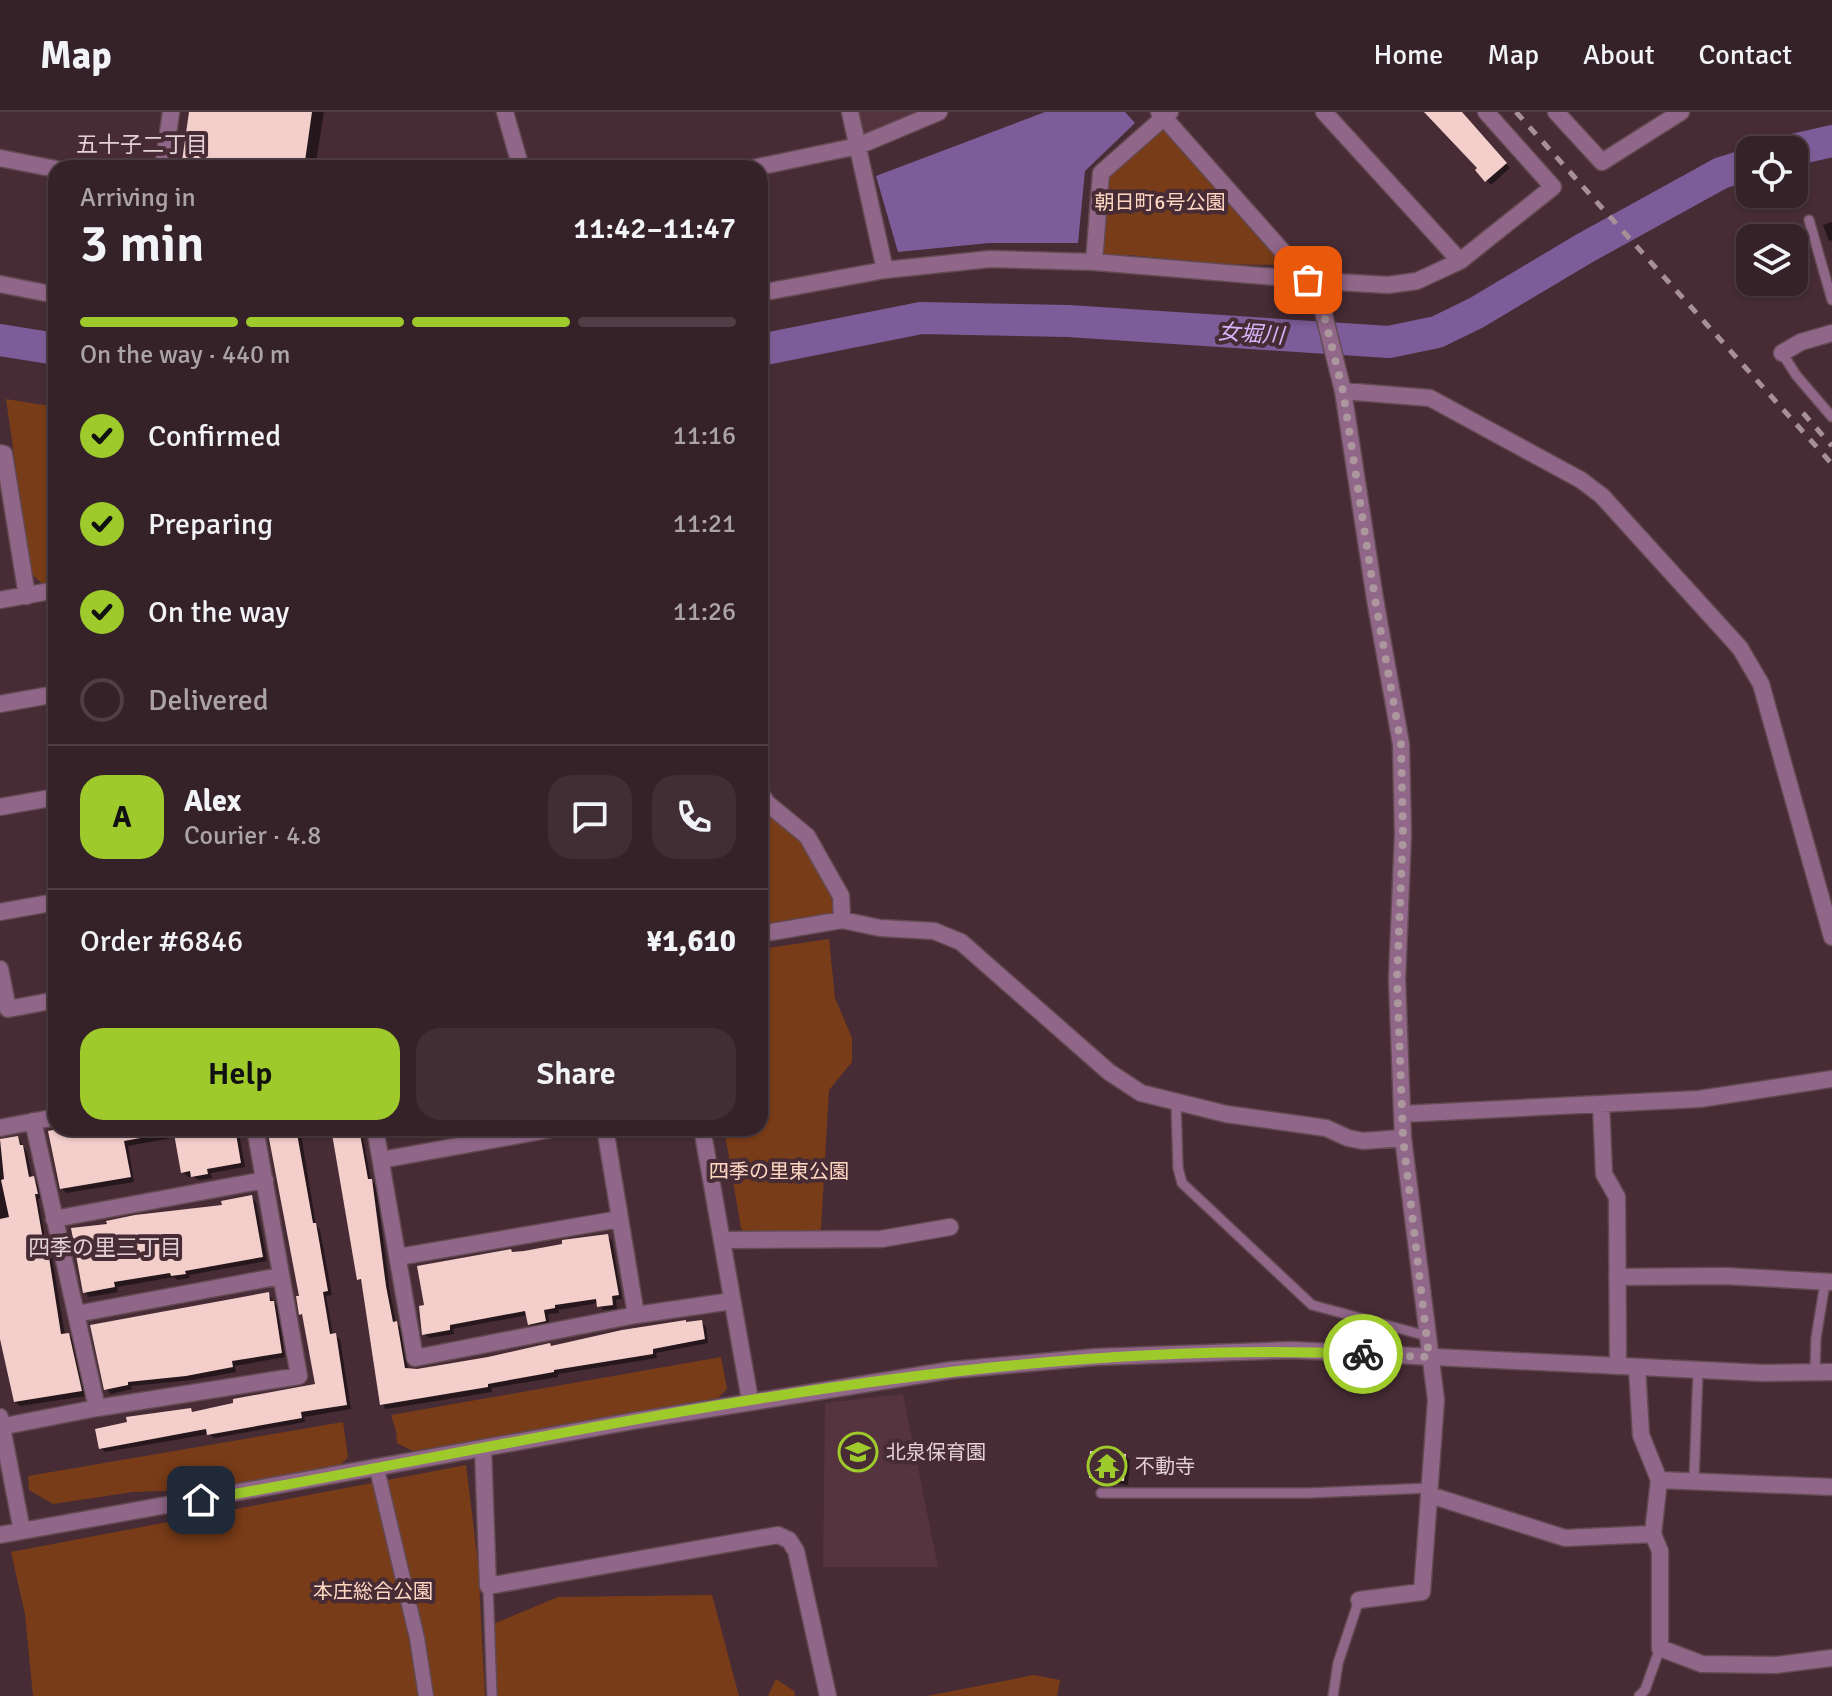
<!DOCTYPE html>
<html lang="en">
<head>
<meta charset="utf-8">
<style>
	:root { --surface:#352128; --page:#402e34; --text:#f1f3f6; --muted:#aaa3a8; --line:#4f3e45; --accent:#9fca2c }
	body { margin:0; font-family:Signika,"Noto Sans JP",sans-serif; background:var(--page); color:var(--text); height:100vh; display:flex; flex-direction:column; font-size:30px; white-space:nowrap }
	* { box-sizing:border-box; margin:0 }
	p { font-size:26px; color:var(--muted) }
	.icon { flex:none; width:44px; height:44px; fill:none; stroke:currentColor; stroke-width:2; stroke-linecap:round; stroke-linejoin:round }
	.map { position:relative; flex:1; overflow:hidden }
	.drawer { position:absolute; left:48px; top:48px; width:720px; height:976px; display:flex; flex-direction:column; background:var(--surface); border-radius:24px; box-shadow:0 2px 6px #0004,0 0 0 2px var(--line) }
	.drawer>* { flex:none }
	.buttons { position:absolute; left:1736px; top:24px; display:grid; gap:16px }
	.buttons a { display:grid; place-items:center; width:72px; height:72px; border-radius:16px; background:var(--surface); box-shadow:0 2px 6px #0004,0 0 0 2px var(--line); font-size:40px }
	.pin { position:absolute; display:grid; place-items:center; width:68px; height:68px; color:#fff; margin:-34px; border-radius:16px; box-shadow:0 4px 12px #0006 }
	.courier { position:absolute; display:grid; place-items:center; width:80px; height:80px; margin:-40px; border:6px solid #9fca2c; border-radius:50%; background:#fff; color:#222; box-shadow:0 2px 10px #0007 }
	.headline em { font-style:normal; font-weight:600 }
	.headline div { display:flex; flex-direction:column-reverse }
	.headline { display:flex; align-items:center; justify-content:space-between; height:136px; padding:0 32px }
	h1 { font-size:52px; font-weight:600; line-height:60px }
	.bar { display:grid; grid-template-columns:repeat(4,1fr); gap:12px 8px; align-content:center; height:96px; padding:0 32px }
	.bar i { height:10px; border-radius:6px; background:var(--line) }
	.bar .on { background:var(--accent) }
	.bar p { grid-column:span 4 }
	.line { display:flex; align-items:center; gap:20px; padding:0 32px; border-top:2px solid var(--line) }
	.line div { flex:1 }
	.round { display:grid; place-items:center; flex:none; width:84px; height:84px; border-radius:24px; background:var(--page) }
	ol { padding:0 32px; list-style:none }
	li { display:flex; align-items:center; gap:24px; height:88px }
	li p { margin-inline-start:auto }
	li .icon { padding:8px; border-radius:50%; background:var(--accent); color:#111; stroke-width:4 }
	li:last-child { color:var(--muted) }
	li i { width:44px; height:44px; border:4px solid var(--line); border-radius:50% }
	.cta { display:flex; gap:16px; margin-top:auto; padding:16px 32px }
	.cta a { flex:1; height:92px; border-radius:24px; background:var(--accent); color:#111; font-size:32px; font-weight:600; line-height:92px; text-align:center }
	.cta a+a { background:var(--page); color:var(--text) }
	header { display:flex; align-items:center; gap:48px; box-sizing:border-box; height:112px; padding:0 40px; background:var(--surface); border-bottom:2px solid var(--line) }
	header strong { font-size:38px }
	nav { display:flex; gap:44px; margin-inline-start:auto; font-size:28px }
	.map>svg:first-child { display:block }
	.built { fill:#55333f }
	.green { fill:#793c18 }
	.water { fill:#7d5d99 }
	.shadow { fill:#0007 }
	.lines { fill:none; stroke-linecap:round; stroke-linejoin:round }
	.river { stroke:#7d5d99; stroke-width:32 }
	.building { fill:#f3cecb }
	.service-casing { stroke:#634a52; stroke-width:12 }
	.pedestrian-casing { stroke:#634a52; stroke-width:17 }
	.minor-casing { stroke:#634a52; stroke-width:19 }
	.tertiary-casing { stroke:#634a52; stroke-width:19 }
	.service { stroke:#916789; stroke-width:9 }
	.pedestrian { stroke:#916789; stroke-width:14 }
	.minor { stroke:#916789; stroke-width:16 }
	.tertiary { stroke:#916789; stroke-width:16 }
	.rail { stroke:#a79198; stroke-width:5; stroke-dasharray:10 10; stroke-linecap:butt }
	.done { stroke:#ac979e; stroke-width:8; stroke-dasharray:0 14.4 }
	.route { stroke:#9fca2c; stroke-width:10 }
	.labels { text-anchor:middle; stroke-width:8; stroke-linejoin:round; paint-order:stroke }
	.park-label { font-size:20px; fill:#fed7c3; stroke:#472c35 }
	.poi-label { font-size:20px; fill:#e3d1d6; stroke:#472c35; text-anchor:start }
	.neighbourhood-label { font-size:22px; fill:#e3d1d6; stroke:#472c35 }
	.water-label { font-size:22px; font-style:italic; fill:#d9b4fa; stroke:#472c35 }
</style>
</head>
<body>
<header>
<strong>Map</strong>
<nav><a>Home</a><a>Map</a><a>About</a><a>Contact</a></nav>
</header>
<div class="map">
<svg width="1832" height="1584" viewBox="0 0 1832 1584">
	<rect width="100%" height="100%" fill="#472c35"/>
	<!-- built -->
	<path class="built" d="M 859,0 L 923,0 L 868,24 L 863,20 Z
		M 903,1282 L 938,1455 L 823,1455 L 825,1291 Z"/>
	<!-- green -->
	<path class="green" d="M 1157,19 L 1169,19 L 1282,149 L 1279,153 L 1213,152 L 1131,143 L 1105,143 L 1102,140 L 1105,64 Z
		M 6,287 L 56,295 L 56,470 L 43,472 L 31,462 Z
		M 760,691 C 789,717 836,759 832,801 L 760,814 Z
		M 829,827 L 835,886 L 852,926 L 852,950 L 829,978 L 821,1117 L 817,1124 L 745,1123 L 741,1116 L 724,1016 L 760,1016 L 760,837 Z
		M 721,1245 L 727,1277 L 718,1286 L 413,1339 L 397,1331 L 396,1319 L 391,1303 Z
		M 343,1310 L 348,1345 L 339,1355 L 219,1377 L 133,1380 L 53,1392 L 29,1378 L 28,1364 Z
		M 466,1353 L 478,1451 L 485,1584 L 33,1584 L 25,1502 L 11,1440 Z
		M 712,1483 L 739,1584 L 496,1584 L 493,1512 L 558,1485 Z
		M 1034,1563 L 1060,1568 L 1057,1584 L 927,1584 Z
		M 776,1567 L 794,1579 L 795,1584 L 768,1584 Z"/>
	<!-- water -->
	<path class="water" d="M 1045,0 L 1125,0 L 1135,11 L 1085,59 L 1078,131 L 989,131 L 898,140 L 876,64 Z"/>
	<!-- shadow -->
	<path class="shadow" d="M 191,0 L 324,0 L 315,56 L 183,56 Z
		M 1427,0 L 1462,3 L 1510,56 L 1491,73 L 1477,58 L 1479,57 Z
		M 1832,110 L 1832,128 L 1829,129 L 1823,113 Z
		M 79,1016 L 238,1016 L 245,1055 L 211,1061 L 212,1066 L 198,1068 L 193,1064 L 188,1065 L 183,1060 L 177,1025 L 128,1034 L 134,1070 L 66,1081 L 61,1076 Z
		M 269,1016 L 300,1016 L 316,1113 L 320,1118 L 332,1183 L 326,1184 L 333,1223 L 340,1227 L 351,1297 L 304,1305 L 305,1310 L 214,1326 L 209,1322 L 105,1340 L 101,1336 L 190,1298 L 194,1302 L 317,1274 L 305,1206 L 301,1202 L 302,1185 Z
		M 333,1016 L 366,1016 L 367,1021 L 362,1021 L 371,1068 L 376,1073 L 390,1180 L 396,1211 L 401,1216 L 408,1258 L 417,1259 L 701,1210 L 706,1215 L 708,1231 L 656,1241 L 657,1246 L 558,1262 L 558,1265 L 491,1276 L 492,1280 L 386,1297 L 382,1292 L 364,1172 L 359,1167 Z
		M 18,1026 L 27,1040 L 32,1066 L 38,1071 L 41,1086 L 38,1087 L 48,1142 L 52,1146 L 65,1223 L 68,1223 L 73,1227 L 86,1284 L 20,1294 L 15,1289 L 0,1221 L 0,1029 Z
		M 251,1086 L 256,1090 L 267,1149 L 189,1163 L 190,1166 L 177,1168 L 174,1165 L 117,1175 L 118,1180 L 89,1185 L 85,1180 L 224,1095 Z
		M 607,1124 L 612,1129 L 622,1187 L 616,1188 L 617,1197 L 603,1198 L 598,1191 L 558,1198 L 559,1201 L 548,1202 L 550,1214 L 534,1217 L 529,1212 L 528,1203 L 453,1217 L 454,1222 L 429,1226 L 424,1222 L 514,1142 Z
		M 268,1182 L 278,1195 L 285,1245 L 235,1254 L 236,1260 L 192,1268 L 131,1274 L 132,1277 L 111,1282 L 106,1277 Z
		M 1125,1344 L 1130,1348 L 1128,1373 L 1096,1370 L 1091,1366 Z"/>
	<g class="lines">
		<!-- river -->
		<path class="river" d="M 1792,38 L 1832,29
			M 0,228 L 56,237
			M 760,238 L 921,206 L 1068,209 L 1389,230 L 1437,220 L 1476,201 L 1585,136 L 1721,61 L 1750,52"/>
	</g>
	<!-- building -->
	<path class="building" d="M 189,0 L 312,0 L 304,56 L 181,56 Z
		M 1424,0 L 1462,0 L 1507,51 L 1485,70 L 1475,58 L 1477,56 Z
		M 63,1016 L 156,1016 L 157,1023 L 124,1029 L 131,1065 L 60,1077 L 48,1019 Z
		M 173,1016 L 235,1016 L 241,1051 L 207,1057 L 208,1062 L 191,1065 L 190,1059 L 181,1061 Z
		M 267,1016 L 296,1016 L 313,1111 L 316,1111 L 328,1179 L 323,1180 L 330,1222 L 336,1221 L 347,1293 L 301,1300 L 302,1306 L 207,1323 L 206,1317 L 99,1337 L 95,1317 L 127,1310 L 126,1305 L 191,1296 L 192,1300 L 233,1291 L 233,1287 L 315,1272 L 302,1202 L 299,1203 L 296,1184 L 299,1184 Z
		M 331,1016 L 359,1016 L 368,1067 L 372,1067 L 386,1174 L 393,1210 L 397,1209 L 405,1256 L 417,1257 L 488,1245 L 550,1231 L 551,1234 L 622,1218 L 686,1208 L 686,1210 L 702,1208 L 705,1227 L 653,1237 L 653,1242 L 554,1258 L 554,1260 L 488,1272 L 488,1275 L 380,1293 L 361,1167 L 357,1168 Z
		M 18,1024 L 20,1033 L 23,1033 L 29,1065 L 34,1064 L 38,1082 L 35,1082 L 45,1139 L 48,1139 L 61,1222 L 69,1221 L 82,1279 L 14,1290 L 0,1227 L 0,1107 L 9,1105 L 1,1068 L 4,1067 L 0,1027 Z
		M 252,1083 L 263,1145 L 185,1159 L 186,1162 L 171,1164 L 170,1161 L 114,1170 L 115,1175 L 83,1181 L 71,1116 L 107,1112 L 106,1109 L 135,1103 L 222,1093 L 221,1089 Z
		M 608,1122 L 619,1183 L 612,1184 L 613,1193 L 597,1195 L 596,1187 L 555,1193 L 555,1196 L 544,1198 L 546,1209 L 528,1213 L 525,1199 L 450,1213 L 450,1218 L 422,1223 L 419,1194 L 424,1193 L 417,1154 L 511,1137 L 512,1140 L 524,1139 L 562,1132 L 562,1128 Z
		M 269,1180 L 270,1189 L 274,1189 L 282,1241 L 232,1249 L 233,1255 L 186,1264 L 128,1270 L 128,1273 L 104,1278 L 90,1213 Z
		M 1090,1339 L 1126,1342 L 1124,1369 L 1089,1366 Z"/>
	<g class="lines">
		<!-- service casing -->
		<g class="service-casing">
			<path id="service" d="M 1809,108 L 1832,188
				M 1782,241 L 1796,263 L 1832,305
				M 1176,991 L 1178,1056 L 1182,1071 L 1312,1193 L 1427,1224
				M 1815,1260 L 1816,1226 L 1825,1171
				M 1694,1369 L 1698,1258
				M 1101,1381 L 1308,1381 L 1430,1376
				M 488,1474 L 492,1584
				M 1333,1584 L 1338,1551 L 1359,1488
				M 1639,1584 L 1645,1578 L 1660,1536"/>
		</g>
		<!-- pedestrian casing -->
		<g class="pedestrian-casing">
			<path id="pedestrian" d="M 377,1357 L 417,1526 L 426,1584"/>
		</g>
		<!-- minor casing -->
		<g class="minor-casing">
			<path id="minor" d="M 850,0 L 885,158
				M 1159,0 L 1308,168 L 1321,191 L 1343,279 L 1375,487 L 1401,632 L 1403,722 L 1397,867 L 1403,1026 L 1436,1288 L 1422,1480 L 1359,1488
				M 1324,0 L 1460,149
				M 1556,0 L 1602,50 L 1681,0
				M 0,46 L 56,57
				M 163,56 L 171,0
				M 753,56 L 858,34 L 939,0
				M 1094,150 L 1101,61 L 1170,0
				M 0,172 L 56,183
				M 760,181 L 885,158 L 990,147 L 1094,150 L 1336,170 L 1388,173 L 1417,169 L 1460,149 L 1553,75 L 1486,0
				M 1782,241 L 1801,230 L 1832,221
				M 1343,279 L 1430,286 L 1581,368 L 1602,384 L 1740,536 L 1761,572 L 1832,825
				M 0,341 L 4,342 L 27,484
				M 0,488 L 56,478
				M 760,680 L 767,691 L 807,724 L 841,784 L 842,808
				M 0,695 L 56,685
				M 0,800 L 56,790
				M 760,822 L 842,808 L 880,816 L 934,819 L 961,830 L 1109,960 L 1141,981 L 1226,1002 L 1326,1016 L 1348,1026 L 1363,1029 L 1403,1026
				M 0,857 L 8,897 L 56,888
				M 1601,992 L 1604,1062 L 1617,1085 L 1618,1254
				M 1402,1002 L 1699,987 L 1832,967
				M 33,1009 L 97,1296
				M 0,1016 L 56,1005
				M 375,1016 L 415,1246 L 636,1203 L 732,1189
				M 605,1016 L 636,1203
				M 381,1048 L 558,1016
				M 54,1107 L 265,1068
				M 723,1128 L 881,1127 L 950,1115
				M 398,1145 L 620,1107
				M 1617,1165 L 1725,1164 L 1832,1170
				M 76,1202 L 281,1164
				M 1637,1255 L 1641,1323 L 1659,1368
				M 0,1315 L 97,1296 L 299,1264 L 255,1016
				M 483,1337 L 488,1474 L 778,1423 L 789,1428 L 796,1439 L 828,1584
				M 1430,1383 L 1565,1426 L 1653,1422 L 1659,1368 L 1832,1375
				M 1653,1422 L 1660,1439 L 1660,1536 L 1702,1552 L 1776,1553 L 1832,1546"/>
		</g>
		<!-- tertiary casing -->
		<g class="tertiary-casing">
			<path id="tertiary" d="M 505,0 L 521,56
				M 0,592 L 56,582
				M 702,1016 L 750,1288
				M 0,1305 L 22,1419
				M 0,1423 L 633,1309 L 952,1258 L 1096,1245 L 1292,1238 L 1763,1261 L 1832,1260"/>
		</g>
		<!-- service -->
		<use href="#service" class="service"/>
		<!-- pedestrian -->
		<use href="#pedestrian" class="pedestrian"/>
		<!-- minor -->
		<use href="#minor" class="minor"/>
		<!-- tertiary -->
		<use href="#tertiary" class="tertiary"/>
		<!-- rail -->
		<path class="rail" d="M 1516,0 L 1832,352
			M 1803,301 L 1832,334"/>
	</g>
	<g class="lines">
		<!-- done -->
		<path class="done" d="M 1308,168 L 1321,191 L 1343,279 L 1375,487 L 1401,632 L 1403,722 L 1397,867 L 1403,1026 L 1429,1245 L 1363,1242"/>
		<!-- route -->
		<path class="route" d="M 201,1388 C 585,1321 971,1225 1363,1242"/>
	</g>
	<!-- icons -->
	<defs>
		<g id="school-ring" transform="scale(2)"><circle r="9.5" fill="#472c35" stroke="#9fca2c" stroke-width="1.5"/><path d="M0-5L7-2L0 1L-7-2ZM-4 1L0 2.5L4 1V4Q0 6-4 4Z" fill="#9fca2c"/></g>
		<g id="temple-ring" transform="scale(2)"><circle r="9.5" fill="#472c35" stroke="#9fca2c" stroke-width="1.5"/><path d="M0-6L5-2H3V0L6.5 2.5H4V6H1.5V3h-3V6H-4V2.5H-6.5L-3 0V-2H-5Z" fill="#9fca2c"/></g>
	</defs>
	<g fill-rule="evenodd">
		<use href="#school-ring" x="858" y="1340"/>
		<use href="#temple-ring" x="1107" y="1354"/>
	</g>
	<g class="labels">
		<!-- park labels -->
		<g class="park-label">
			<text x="1160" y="97">朝日町6号公園</text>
			<text x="779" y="1066">四季の里東公園</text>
			<text x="373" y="1486">本庄総合公園</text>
		</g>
		<!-- poi labels -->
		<g class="poi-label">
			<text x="886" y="1347">北泉保育園</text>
			<text x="1135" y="1361">不動寺</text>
		</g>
		<!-- neighbourhood labels -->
		<g class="neighbourhood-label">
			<text x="142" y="40">五十子二丁目</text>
			<text x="105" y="1143">四季の里三丁目</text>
		</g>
		<!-- water labels -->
		<g class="water-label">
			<text transform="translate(1251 221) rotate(4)" y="8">女堀川</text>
		</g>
	</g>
</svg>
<div class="buttons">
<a><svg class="icon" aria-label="locate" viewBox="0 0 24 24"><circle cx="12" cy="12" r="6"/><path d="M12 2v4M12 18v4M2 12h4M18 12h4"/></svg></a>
<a><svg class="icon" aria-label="layers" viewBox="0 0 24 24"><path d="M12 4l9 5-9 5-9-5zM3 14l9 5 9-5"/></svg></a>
</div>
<div class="pin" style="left:1308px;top:168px;background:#ea580c"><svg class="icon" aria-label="bag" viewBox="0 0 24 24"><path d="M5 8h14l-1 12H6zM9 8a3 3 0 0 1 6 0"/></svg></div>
<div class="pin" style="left:201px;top:1388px;background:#1f2937"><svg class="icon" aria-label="home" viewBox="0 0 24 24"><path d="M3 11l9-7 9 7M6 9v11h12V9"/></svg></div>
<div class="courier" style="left:1363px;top:1242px"><svg class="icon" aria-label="bike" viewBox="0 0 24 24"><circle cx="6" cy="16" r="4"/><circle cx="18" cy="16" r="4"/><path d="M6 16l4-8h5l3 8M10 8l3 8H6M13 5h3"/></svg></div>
<section class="drawer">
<div class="headline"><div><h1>3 min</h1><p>Arriving in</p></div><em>11:42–11:47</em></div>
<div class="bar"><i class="on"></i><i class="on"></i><i class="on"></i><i></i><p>On the way · 440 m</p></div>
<ol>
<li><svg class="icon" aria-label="check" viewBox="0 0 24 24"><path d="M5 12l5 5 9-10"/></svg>Confirmed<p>11:16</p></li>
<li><svg class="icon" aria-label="check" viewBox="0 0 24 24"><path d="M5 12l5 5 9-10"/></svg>Preparing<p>11:21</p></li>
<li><svg class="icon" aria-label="check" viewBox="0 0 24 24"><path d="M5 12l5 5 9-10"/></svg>On the way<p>11:26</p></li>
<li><i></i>Delivered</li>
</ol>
<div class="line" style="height:144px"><b class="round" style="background:var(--accent);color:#111">A</b><div><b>Alex</b><p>Courier · 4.8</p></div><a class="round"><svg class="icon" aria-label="chat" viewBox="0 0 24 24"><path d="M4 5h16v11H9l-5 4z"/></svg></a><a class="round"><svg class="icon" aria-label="phone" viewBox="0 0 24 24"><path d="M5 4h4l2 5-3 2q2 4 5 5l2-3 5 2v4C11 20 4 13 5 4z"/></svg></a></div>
<div class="line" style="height:104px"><div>Order #6846</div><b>¥1,610</b></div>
<div class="cta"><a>Help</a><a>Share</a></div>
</section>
</div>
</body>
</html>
